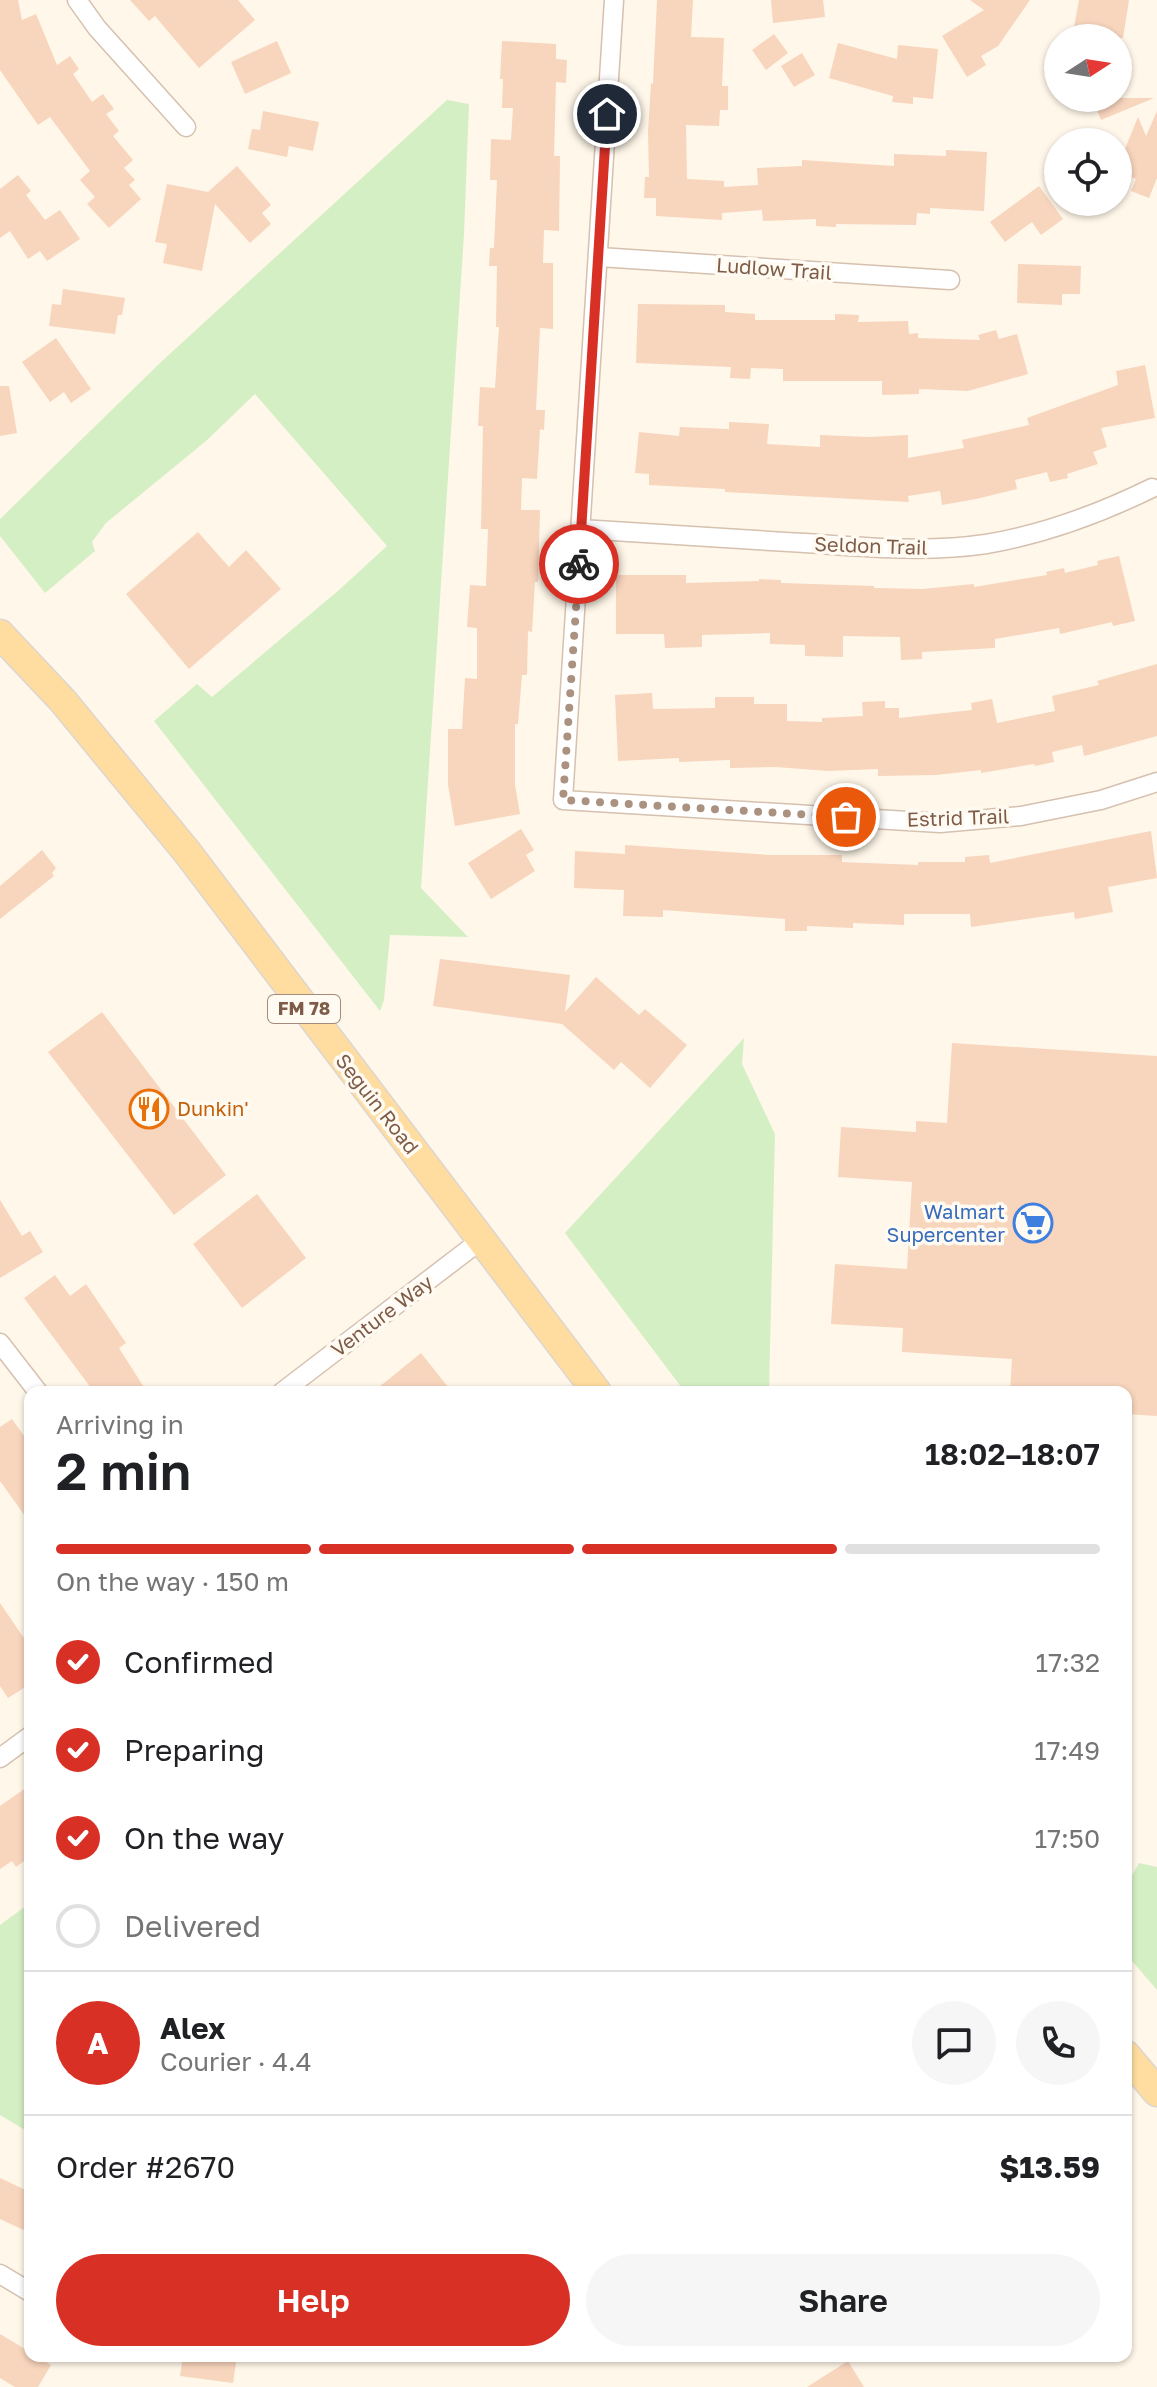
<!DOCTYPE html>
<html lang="en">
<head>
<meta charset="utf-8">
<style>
	:root { --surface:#fff; --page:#f6f6f6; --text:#202124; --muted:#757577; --line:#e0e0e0; --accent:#d93025 }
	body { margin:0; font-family:"Golos Text",sans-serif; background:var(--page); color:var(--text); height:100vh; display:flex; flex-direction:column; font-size:30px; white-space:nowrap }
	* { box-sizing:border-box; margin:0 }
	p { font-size:26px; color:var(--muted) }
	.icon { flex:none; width:44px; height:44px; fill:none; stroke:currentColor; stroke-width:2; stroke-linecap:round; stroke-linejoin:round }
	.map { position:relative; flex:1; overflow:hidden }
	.side { position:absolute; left:24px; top:1386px; width:1108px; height:976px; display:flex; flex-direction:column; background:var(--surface); border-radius:16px; box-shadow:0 2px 6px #0004 }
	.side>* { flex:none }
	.needle { width:52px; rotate:78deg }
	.fabs { position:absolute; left:1044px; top:24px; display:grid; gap:16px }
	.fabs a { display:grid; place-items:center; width:88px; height:88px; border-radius:50%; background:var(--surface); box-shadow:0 2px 6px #0004; font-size:40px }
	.pin { position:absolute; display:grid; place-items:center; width:68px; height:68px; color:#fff; margin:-34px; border:4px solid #fff; border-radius:50%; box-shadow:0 2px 8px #0007 }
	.courier { position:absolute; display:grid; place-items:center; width:80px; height:80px; margin:-40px; border:6px solid #d93025; border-radius:50%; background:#fff; color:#222; box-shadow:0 2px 10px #0007 }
	.headline em { font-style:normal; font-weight:600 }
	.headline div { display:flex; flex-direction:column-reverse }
	.headline { display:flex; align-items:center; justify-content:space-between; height:136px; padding:0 32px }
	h1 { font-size:52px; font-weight:600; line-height:60px }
	.bar { display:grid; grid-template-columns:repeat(4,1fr); gap:12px 8px; align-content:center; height:96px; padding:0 32px }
	.bar i { height:10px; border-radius:6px; background:var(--line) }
	.bar .active { background:var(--accent) }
	.bar p { grid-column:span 4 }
	.line { display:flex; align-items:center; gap:20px; padding:0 32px; border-top:2px solid var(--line) }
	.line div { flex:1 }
	.round { display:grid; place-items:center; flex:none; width:84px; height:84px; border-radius:42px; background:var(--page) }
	ol { padding:0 32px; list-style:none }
	li { display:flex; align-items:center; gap:24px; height:88px }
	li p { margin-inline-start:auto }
	li .icon { padding:8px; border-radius:50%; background:var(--accent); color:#fff; stroke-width:4 }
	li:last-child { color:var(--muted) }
	li i { width:44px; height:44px; border:4px solid var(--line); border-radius:50% }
	.action { display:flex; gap:16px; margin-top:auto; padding:16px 32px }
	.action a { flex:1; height:92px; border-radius:48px; background:var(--accent); color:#fff; font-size:32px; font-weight:600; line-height:92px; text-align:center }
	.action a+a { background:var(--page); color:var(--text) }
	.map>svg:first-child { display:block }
	.grass { fill:#d5efc4 }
	.building { fill:#f8d5bd }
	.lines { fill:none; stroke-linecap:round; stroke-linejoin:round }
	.street-casing { stroke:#d6c0af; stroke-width:21 }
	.primary-casing { stroke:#ddd5cf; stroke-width:31 }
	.street { stroke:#fff; stroke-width:18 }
	.primary { stroke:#ffdda0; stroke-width:28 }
	.done { stroke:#ab9280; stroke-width:8; stroke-dasharray:0 14.4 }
	.route { stroke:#d93025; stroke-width:10 }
	.labels { text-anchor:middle; stroke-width:7; stroke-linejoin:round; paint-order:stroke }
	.shield { fill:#fffaf2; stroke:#a58b7b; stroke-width:2 }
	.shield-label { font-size:18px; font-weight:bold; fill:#7e5c48 }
	.street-label { font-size:20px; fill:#7e5c48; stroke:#fffaf2 }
	.food-label { font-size:20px; fill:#c56008; stroke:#fffaf2; text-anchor:start }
	.shop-label { font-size:20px; fill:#366cbe; stroke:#fffaf2; text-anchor:end }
</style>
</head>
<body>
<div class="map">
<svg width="1157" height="2387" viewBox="0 0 1157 2387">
	<rect width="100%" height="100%" fill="#fff7e9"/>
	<!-- grass -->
	<path class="grass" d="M 447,100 L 469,104 L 464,234 L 421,888 L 468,937 L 390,935 L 384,1000 L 380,1011 L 154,721 L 197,684 L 212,697 L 339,590 L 387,546 L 255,394 L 206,441 L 106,523 L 92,542 L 95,551 L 45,593 L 0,536 L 0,519 L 161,362 Z
		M 744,1038 L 742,1064 L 775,1134 L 769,1392 L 685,1392 L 565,1233 Z
		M 1139,1863 L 1157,1867 L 1157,1990 L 1126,1954 L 1126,1886 Z
		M 30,1903 L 30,2133 L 0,2115 L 0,1925 Z"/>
	<!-- building -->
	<path class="building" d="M 0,0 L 18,0 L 22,20 L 36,14 L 57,65 L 70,56 L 79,69 L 73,74 L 92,102 L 103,94 L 114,109 L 106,114 L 119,131 L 113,136 L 133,160 L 124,168 L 135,180 L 129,185 L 141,199 L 109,228 L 87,204 L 95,197 L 80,180 L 90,171 L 50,117 L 38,125 L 0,70 Z
		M 130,0 L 238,0 L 255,20 L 199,68 L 155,16 L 149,21 Z
		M 657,0 L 693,0 L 691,37 L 724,38 L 722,86 L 728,86 L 728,110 L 720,110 L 719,126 L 686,125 L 687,179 L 724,181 L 724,187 L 758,185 L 757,168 L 802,166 L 802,160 L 894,166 L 894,154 L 946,156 L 946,150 L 987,152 L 984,211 L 930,208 L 930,214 L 917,213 L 916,225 L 836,224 L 836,227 L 816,226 L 816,219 L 763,221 L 762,210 L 722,213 L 722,220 L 656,216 L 656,198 L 644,198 L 645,177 L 649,177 L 648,131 L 651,83 L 653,84 Z
		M 771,0 L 823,0 L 825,17 L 773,23 Z
		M 970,0 L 1030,0 L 998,46 L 981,56 L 986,65 L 967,77 L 942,36 L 984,10 Z
		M 1079,0 L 1129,0 L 1123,38 L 1072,38 Z
		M 774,34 L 788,53 L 766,70 L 752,50 Z
		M 277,41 L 291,73 L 245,94 L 231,62 Z
		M 502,41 L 556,44 L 556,59 L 567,60 L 566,83 L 556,82 L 554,156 L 560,156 L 559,231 L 544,230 L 543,263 L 553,263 L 553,329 L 540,328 L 536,410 L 545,410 L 544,430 L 540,429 L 537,479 L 522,478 L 521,510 L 540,510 L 538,582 L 535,582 L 532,632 L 528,631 L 527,675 L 522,675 L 518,724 L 515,724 L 515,785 L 520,814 L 455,826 L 448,785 L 448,729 L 462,729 L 465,678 L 477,679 L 477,628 L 467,627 L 470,585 L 486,586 L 488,529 L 481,529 L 483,426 L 478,426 L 480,387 L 495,388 L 499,327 L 496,327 L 497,266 L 489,266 L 490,248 L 494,248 L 497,180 L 490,180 L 491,139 L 511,140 L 513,108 L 502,108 L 503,79 L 500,79 Z
		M 838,43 L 897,59 L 898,45 L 938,49 L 933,99 L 913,97 L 913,104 L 892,102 L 893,96 L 829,78 Z
		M 802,53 L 815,75 L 794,87 L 781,66 Z
		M 1092,98 L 1154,98 L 1101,120 Z
		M 263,111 L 319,122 L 313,151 L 289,146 L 287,157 L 248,149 L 252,129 L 260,130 Z
		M 1157,111 L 1157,178 L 1149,198 L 1131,191 L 1136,179 L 1118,172 L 1118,166 L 1138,117 L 1146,136 Z
		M 237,166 L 271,205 L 262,213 L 271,224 L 250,243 L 215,204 L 202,271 L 163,263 L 167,244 L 155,242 L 167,184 L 208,192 Z
		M 18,175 L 31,191 L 26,195 L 45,220 L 60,210 L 80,239 L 47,261 L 40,251 L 28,259 L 10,231 L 0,238 L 0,189 Z
		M 1039,186 L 1063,219 L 1041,235 L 1032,222 L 1005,242 L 990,222 Z
		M 1018,264 L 1081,266 L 1080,294 L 1062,294 L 1062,305 L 1017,303 Z
		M 63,289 L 125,298 L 122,315 L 118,315 L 115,334 L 49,326 L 52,304 L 61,305 Z
		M 638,304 L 725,305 L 725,312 L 755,314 L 755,320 L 835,320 L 835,314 L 859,315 L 858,322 L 908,321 L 909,334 L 918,333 L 918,338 L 980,340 L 978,335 L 996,330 L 999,339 L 1017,334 L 1028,374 L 968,391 L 919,389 L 919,394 L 882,395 L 882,381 L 783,381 L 783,369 L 751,368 L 750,379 L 730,378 L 731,367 L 636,363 Z
		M 56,338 L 91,389 L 71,403 L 64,392 L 50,402 L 22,362 Z
		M 1145,365 L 1155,418 L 1101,428 L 1107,447 L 1093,452 L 1098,464 L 1067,474 L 1068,478 L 1050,482 L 1047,472 L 1015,480 L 1017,489 L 976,499 L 942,505 L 940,491 L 908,496 L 909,502 L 725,492 L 725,489 L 649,485 L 649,474 L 635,473 L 639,432 L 679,436 L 680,427 L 729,429 L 729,422 L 769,424 L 767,444 L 820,447 L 820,435 L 869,437 L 908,435 L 908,458 L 964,448 L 962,440 L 1029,425 L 1027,418 L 1118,385 L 1116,371 Z
		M 0,386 L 9,386 L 17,433 L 0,436 Z
		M 198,532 L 229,567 L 246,550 L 281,589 L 189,669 L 126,594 Z
		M 1119,556 L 1135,621 L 1113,626 L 1112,622 L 1060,634 L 1059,628 L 995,639 L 995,648 L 922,652 L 922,659 L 901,660 L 900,637 L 843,636 L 843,657 L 805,656 L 805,645 L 770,644 L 770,633 L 702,635 L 702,647 L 665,648 L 664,634 L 616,634 L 616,575 L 686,575 L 686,583 L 759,581 L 759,579 L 781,580 L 781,583 L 874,586 L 874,588 L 922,589 L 974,584 L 974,587 L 1047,575 L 1046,572 L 1064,568 L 1065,573 L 1098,565 L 1097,561 Z
		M 1157,664 L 1157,736 L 1084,756 L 1082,745 L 1052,752 L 1054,762 L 1035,766 L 1034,764 L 981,773 L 981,770 L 936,775 L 878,776 L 878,769 L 829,771 L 775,767 L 730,768 L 730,760 L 679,762 L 679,758 L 618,761 L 615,695 L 652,693 L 653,709 L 715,708 L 715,697 L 754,697 L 754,704 L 787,704 L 787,721 L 822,722 L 822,718 L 863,716 L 862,702 L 885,701 L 885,708 L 899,708 L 899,718 L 972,710 L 971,703 L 992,699 L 997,723 L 1055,711 L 1052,696 L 1099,685 L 1097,681 Z
		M 521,829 L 534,850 L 526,855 L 535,871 L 491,899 L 468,863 Z
		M 1151,831 L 1157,878 L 1108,887 L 1113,912 L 1075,919 L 1074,912 L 971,927 L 970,914 L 904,914 L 904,925 L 853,923 L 853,928 L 807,926 L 807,931 L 785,931 L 785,919 L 663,910 L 663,917 L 623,916 L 624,890 L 574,888 L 575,851 L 625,854 L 625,845 L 770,855 L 842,855 L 842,862 L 918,865 L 918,862 L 965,862 L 965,857 L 989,855 L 990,863 Z
		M 42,850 L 56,868 L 52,873 L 54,876 L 0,919 L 0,886 Z
		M 440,959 L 570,975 L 565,1012 L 596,977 L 639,1015 L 645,1009 L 687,1045 L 650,1088 L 621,1062 L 614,1070 L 562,1024 L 433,1006 Z
		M 102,1012 L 226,1175 L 174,1215 L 48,1052 Z
		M 952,1043 L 1157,1056 L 1157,1416 L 1126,1414 L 1126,1392 L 1010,1392 L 1012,1359 L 902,1352 L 903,1328 L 831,1324 L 835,1264 L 907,1269 L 912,1182 L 838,1177 L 841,1127 L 916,1132 L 916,1121 L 947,1123 Z
		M 257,1194 L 306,1258 L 242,1308 L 193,1244 Z
		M 0,1200 L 22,1236 L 30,1231 L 43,1252 L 0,1278 Z
		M 55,1275 L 70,1296 L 86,1284 L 126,1343 L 119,1348 L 147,1392 L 94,1392 L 24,1298 Z
		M 421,1353 L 452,1392 L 373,1392 Z
		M 12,1419 L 30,1444 L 30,1523 L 0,1481 L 0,1427 Z
		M 0,1603 L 30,1647 L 30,1684 L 8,1698 L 0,1686 Z
		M 30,1785 L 30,1857 L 16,1867 L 12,1861 L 0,1869 L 0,1806 Z
		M 0,2178 L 30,2192 L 30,2233 L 0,2219 Z
		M 0,2334 L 30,2352 L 30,2356 L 36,2356 L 51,2365 L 38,2387 L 15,2387 L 0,2378 Z
		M 183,2356 L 237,2356 L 233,2383 L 180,2376 Z
		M 848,2361 L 864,2387 L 807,2387 Z"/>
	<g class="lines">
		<!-- street casing -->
		<g class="street-casing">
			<path id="street" d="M 77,0 L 97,28 L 186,127
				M 614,0 L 563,800 L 940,823 L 1021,816 L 1101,800 L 1157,782
				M 599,257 L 950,280
				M 581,529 C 655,534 730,539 805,543 C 865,547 926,553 986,544 C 1045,534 1099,514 1152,488
				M 0,1343 L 38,1392
				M 282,1392 L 481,1240
				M 0,1758 L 30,1736
				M 0,2274 L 30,2292"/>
		</g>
		<!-- primary casing -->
		<g class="primary-casing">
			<path id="primary" d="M 0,634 L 63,701 L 187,852 L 597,1392
				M 1126,2055 L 1157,2092"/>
		</g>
		<!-- street -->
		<use href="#street" class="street"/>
		<!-- primary -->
		<use href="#primary" class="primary"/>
	</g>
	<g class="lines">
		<!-- done -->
		<path class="done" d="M 579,564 L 563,800 L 846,817"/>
		<!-- route -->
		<path class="route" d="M 579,564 L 607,114"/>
	</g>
	<!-- icons -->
	<defs>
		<g id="restaurant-ring" transform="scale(2)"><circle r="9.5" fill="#fffaf2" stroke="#e8710a" stroke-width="1.5"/><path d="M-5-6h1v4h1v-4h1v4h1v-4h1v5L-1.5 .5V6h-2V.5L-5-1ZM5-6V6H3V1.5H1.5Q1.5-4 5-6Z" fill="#e8710a"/></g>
		<g id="supermarket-ring" transform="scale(2)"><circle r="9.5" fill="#fffaf2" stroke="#3f7fe0" stroke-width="1.5"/><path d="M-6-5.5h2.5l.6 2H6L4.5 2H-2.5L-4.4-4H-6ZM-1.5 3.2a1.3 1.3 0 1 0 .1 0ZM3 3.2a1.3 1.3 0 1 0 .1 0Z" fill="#3f7fe0"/></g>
	</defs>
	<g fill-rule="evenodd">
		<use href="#restaurant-ring" x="149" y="1109"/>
		<use href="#supermarket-ring" x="1033" y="1223"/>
	</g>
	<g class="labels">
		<!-- shield labels -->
		<rect class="shield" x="268" y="995" width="72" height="28" rx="6"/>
		<g class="shield-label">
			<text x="304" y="1015">FM 78</text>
		</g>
		<!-- street labels -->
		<g class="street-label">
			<text transform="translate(774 269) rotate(4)" y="7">Ludlow Trail</text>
			<text transform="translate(871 546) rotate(2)" y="7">Seldon Trail</text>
			<text transform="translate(958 818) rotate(-2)" y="7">Estrid Trail</text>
			<text transform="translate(377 1104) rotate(52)" y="7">Seguin Road</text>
			<text transform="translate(382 1316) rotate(-37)" y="7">Venture Way</text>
		</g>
		<!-- food labels -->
		<g class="food-label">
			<text x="177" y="1116">Dunkin'</text>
		</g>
		<!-- shop labels -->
		<g class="shop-label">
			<text x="1005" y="1219">Walmart<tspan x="1005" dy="23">Supercenter</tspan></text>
		</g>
	</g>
</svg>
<div class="fabs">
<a><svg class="needle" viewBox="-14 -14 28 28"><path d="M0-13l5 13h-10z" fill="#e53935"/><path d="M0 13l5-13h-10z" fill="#757577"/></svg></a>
<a><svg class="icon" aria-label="locate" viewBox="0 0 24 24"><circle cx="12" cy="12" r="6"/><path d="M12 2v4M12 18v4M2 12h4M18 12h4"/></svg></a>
</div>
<div class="pin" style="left:846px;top:817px;background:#ea580c"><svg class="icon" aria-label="bag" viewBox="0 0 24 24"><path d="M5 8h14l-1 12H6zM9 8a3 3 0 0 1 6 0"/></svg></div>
<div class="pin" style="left:607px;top:114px;background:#1f2937"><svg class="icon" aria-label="home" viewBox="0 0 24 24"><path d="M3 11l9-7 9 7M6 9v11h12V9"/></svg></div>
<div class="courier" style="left:579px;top:564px"><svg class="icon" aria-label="bike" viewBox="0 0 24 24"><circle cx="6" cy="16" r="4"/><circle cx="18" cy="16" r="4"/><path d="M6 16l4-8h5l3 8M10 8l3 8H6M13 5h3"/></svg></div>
<section class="side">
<div class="headline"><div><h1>2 min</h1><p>Arriving in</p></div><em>18:02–18:07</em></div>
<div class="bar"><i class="active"></i><i class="active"></i><i class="active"></i><i></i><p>On the way · 150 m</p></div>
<ol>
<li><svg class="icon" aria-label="check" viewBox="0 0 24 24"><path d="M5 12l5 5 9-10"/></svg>Confirmed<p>17:32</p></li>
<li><svg class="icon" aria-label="check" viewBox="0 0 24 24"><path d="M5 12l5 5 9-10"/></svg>Preparing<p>17:49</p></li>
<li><svg class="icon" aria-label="check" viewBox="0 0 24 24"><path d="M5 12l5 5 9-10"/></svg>On the way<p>17:50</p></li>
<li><i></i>Delivered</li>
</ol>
<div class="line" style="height:144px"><b class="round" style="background:var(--accent);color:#fff">A</b><div><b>Alex</b><p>Courier · 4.4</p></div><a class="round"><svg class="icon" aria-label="chat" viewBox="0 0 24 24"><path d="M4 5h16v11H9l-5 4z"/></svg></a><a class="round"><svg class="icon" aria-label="phone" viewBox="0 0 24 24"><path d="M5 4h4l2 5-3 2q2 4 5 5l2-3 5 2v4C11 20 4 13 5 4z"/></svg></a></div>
<div class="line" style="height:104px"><div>Order #2670</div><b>$13.59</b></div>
<div class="action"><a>Help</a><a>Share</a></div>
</section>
</div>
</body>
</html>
